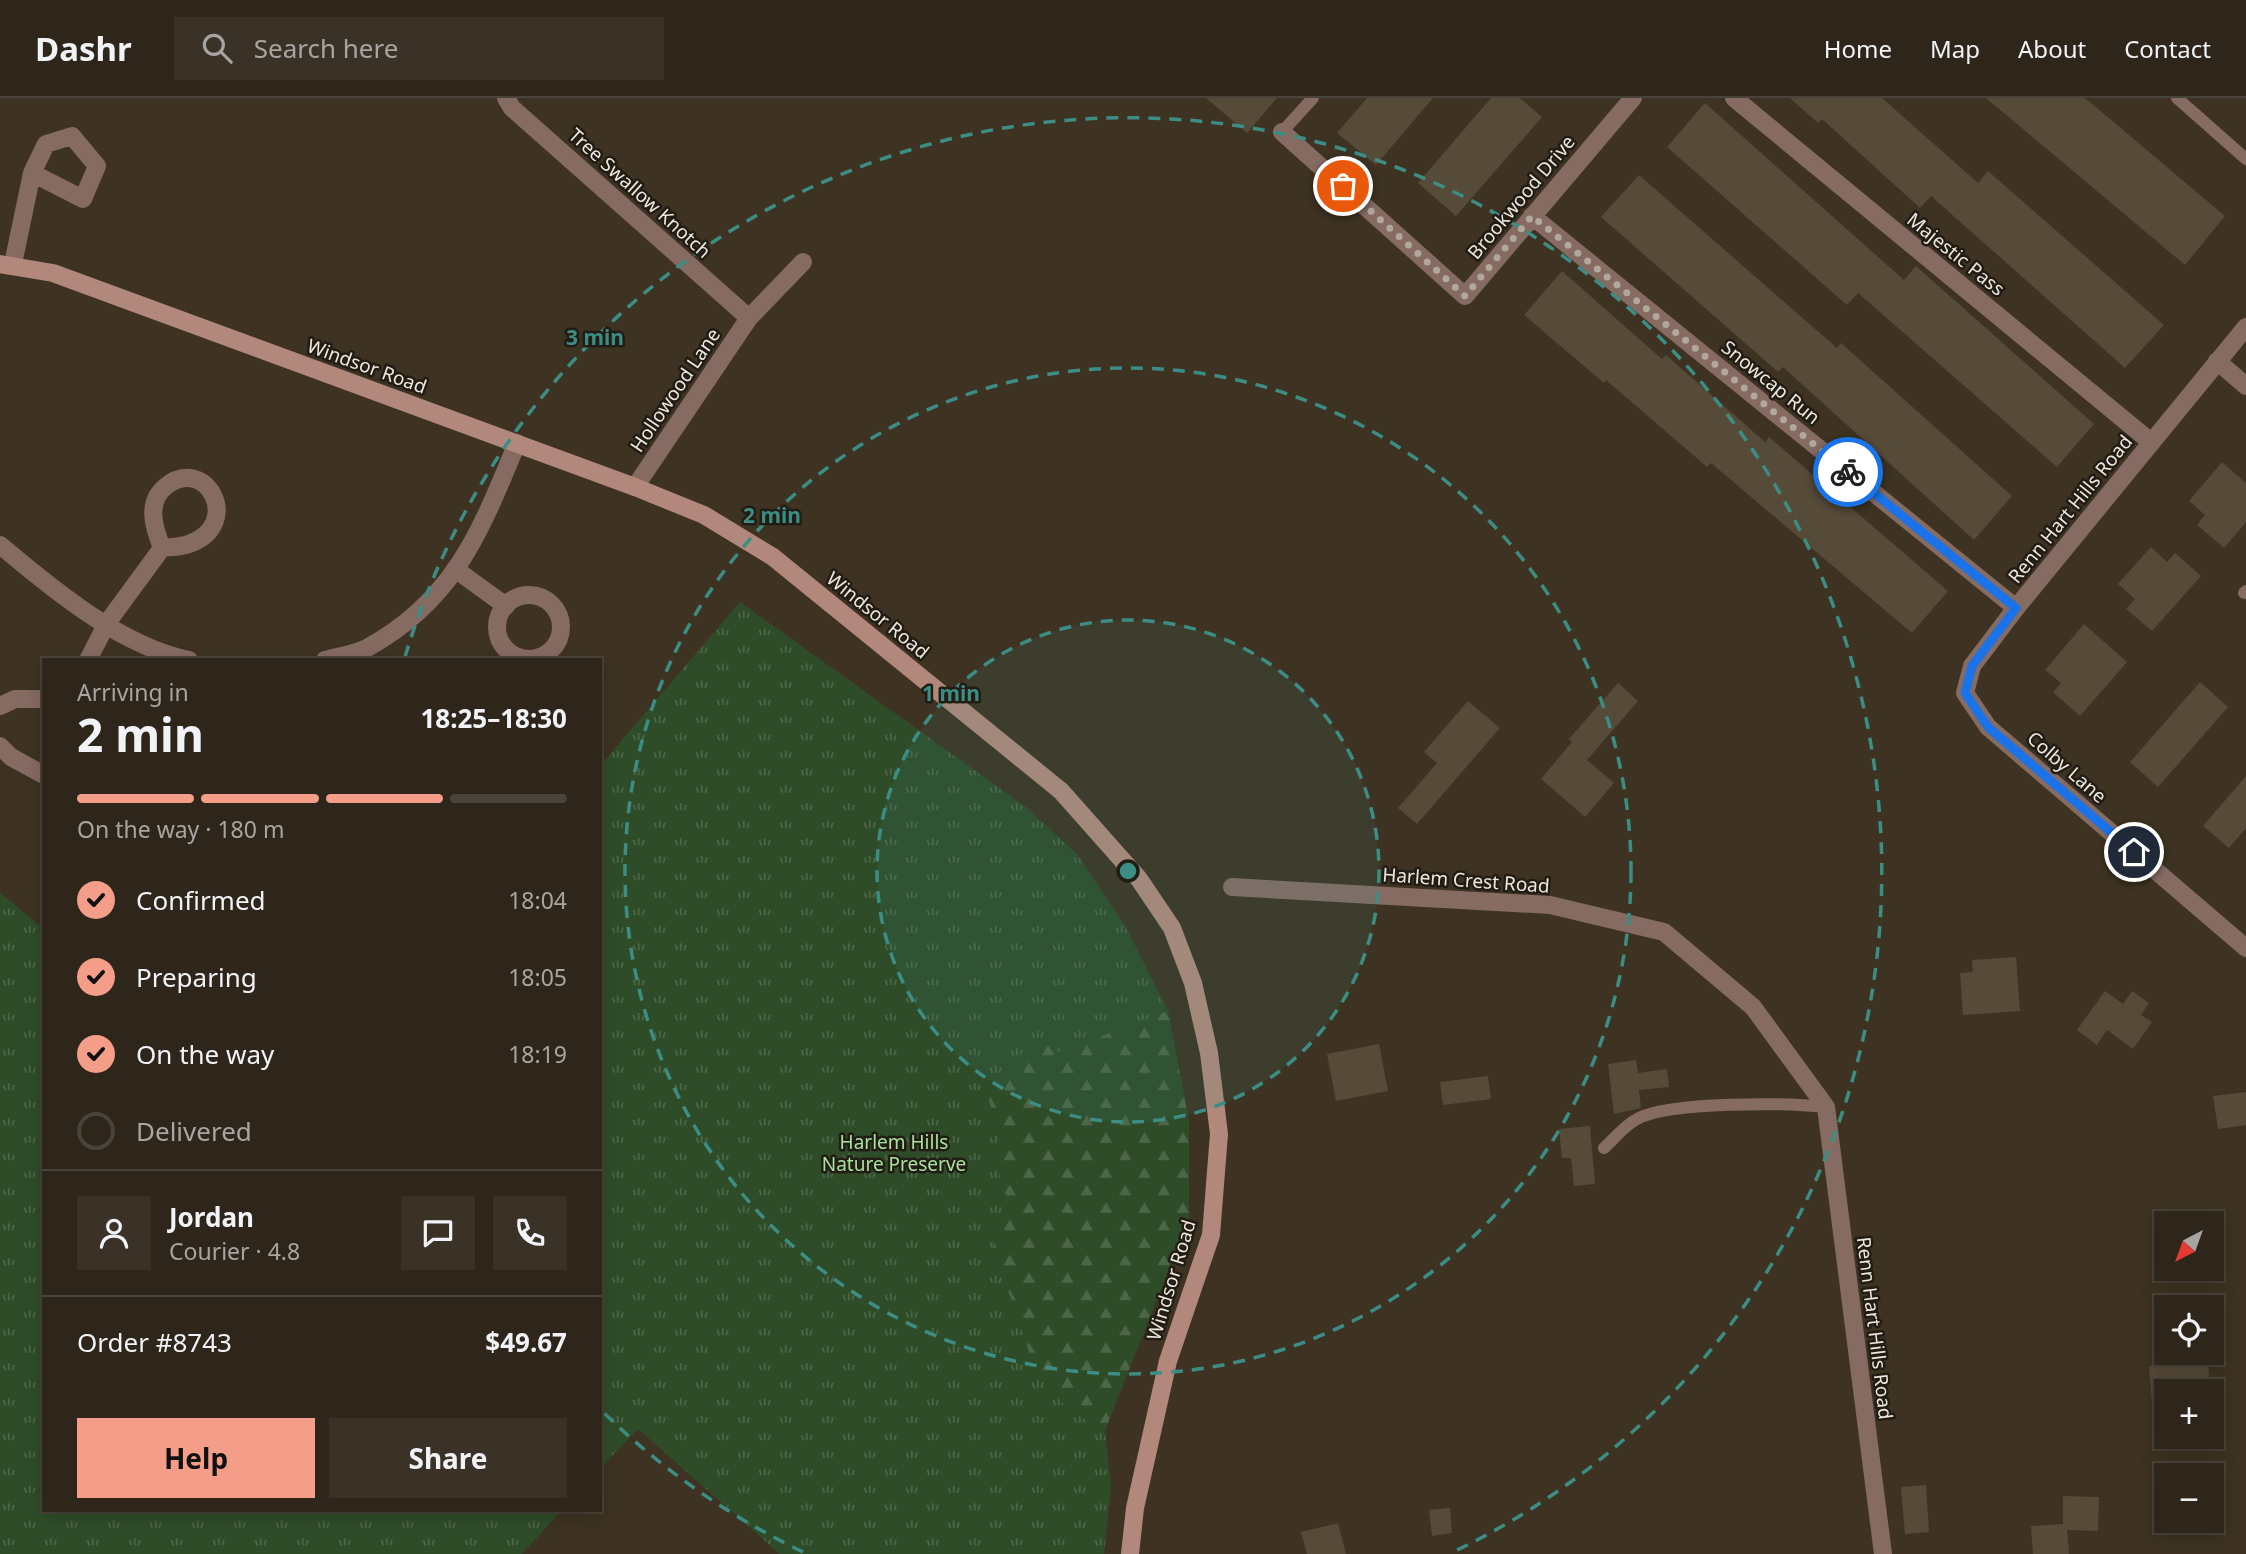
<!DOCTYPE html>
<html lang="en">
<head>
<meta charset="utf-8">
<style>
	:root { --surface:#2e261a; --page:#3a3227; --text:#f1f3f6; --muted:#a7a5a2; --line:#494339; --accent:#f49e8a }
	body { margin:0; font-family:"Noto Sans",sans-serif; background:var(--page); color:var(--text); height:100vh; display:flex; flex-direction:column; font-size:26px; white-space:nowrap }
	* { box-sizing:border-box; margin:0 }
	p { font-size:23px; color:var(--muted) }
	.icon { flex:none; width:38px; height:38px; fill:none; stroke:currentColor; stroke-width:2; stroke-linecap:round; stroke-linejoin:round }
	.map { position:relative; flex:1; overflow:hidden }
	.drawer { position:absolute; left:42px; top:560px; width:560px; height:854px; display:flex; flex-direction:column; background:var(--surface); border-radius:0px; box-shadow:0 4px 18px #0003,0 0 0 2px var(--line) }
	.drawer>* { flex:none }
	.needle { width:46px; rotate:221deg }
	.tools { position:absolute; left:2154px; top:1113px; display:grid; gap:14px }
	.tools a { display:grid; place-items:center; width:70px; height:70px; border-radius:0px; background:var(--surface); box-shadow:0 4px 18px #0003,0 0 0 2px var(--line); font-size:35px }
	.pin { position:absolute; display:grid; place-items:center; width:60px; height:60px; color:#fff; margin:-30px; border:4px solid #fff; border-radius:50%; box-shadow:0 2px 7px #0007 }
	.courier { position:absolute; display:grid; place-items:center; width:70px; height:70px; margin:-35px; border:5px solid #1a73e8; border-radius:50%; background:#fff; color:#222; box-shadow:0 2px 9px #0007 }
	.overview em { font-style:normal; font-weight:700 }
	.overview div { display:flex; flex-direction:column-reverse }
	.overview { display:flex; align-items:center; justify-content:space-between; height:119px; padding:0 35px }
	h1 { font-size:46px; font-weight:700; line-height:52px }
	.bar { display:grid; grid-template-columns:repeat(4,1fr); gap:10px 7px; align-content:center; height:84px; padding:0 35px }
	.bar i { height:9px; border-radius:5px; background:var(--line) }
	.bar .active { background:var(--accent) }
	.bar p { grid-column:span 4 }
	.line { display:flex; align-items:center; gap:18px; padding:0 35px; border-top:2px solid var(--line) }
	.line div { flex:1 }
	.round { display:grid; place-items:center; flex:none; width:74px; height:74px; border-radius:0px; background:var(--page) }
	ol { padding:0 35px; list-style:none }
	li { display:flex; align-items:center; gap:21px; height:77px }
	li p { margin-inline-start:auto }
	li .icon { padding:7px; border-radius:50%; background:var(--accent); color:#111; stroke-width:4 }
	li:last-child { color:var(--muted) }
	li i { width:38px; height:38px; border:4px solid var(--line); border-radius:50% }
	.primary-button { display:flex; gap:14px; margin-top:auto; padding:14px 35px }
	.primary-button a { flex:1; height:80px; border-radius:0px; background:var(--accent); color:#111; font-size:28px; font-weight:700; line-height:80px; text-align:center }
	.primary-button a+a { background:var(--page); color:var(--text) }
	header { display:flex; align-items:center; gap:42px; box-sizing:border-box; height:98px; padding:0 35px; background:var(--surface); border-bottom:2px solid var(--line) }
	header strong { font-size:33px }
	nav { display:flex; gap:38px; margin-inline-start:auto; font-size:24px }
	.search { width:490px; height:63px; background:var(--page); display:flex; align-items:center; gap:18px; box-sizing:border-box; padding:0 24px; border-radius:0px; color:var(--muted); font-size:26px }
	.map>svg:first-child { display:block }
	.grass { fill:url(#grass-tufts) }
	.forest { fill:url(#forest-firs) }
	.building { fill:#564a38 }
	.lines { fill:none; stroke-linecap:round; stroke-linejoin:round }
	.lane { stroke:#866b63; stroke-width:12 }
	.street { stroke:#866b63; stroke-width:18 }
	.secondary { stroke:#b2887c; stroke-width:18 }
	.done { stroke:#b0a89b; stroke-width:7; stroke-dasharray:0 12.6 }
	.route { stroke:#1a73e8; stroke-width:9 }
	.ring { fill:none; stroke:#3c8d84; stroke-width:3.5; stroke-dasharray:12 9 }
	.labels { text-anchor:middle; stroke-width:5; stroke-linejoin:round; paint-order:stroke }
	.street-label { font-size:19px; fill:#eee7dc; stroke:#211c14 }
	.park-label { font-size:19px; fill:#a8e19c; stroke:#211c14 }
	.centre { fill:#3c8d84; stroke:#211c14; stroke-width:3.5 }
	.ring-label { font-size:21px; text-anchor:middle; font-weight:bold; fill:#3c8d84; stroke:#211c14; stroke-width:5; stroke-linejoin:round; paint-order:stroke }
</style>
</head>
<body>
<header>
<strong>Dashr</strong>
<div class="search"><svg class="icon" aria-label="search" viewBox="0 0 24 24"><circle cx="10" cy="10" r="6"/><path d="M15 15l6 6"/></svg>Search here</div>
<nav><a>Home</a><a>Map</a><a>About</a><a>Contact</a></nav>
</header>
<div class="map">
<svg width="2246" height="1456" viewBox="0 0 2246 1456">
	<defs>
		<pattern id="grass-tufts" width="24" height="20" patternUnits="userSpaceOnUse" patternTransform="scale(1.75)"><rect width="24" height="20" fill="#2f4c29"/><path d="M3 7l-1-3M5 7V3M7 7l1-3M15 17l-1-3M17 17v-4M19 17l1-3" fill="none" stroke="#4d6647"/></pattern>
		<pattern id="forest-firs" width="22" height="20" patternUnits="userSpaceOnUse" patternTransform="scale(1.75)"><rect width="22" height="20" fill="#2f4c29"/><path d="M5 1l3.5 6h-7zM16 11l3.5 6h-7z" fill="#4d6647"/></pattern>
	</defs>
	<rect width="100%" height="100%" fill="#3e3322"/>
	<!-- grass -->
	<path class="grass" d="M 740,504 L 1027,710 L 1077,756 L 1124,826 L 1168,913 L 1189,1023 L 1189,1120 L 1105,1332 L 1111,1388 L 1104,1456 L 780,1456 L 638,1331 L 600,1371 L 600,668 Z
		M 0,795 L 44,831 L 44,1412 L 562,1412 L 522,1456 L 0,1456 Z"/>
	<!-- forest -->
	<path class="forest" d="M 1168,913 L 1189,1023 L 1189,1120 L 1105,1332 L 1068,1312 L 1035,1272 L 1011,1200 L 997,1171 L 992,1140 L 1010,1112 L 998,1071 L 998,1024 L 986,995 L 1006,965 L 1044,946 L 1060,954 Z"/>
	<!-- building -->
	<path class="building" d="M 1206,0 L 1277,0 L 1247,35 Z
		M 1367,0 L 1433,0 L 1376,67 L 1337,35 Z
		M 1491,0 L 1520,0 L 1542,19 L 1456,118 L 1418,85 Z
		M 1790,0 L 1882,0 L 1978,85 L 1988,73 L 2164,227 L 2125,270 L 1931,98 L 1920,110 L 1822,21 L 1818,25 Z
		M 1986,0 L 2085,0 L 2225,118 L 2185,167 Z
		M 1705,5 L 1904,182 L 1916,168 L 2094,326 L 2057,369 L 1858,195 L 1847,207 L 1667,49 Z
		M 1639,77 L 1837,250 L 1841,245 L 2012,398 L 1974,442 L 1783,269 L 1778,274 L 1601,119 Z
		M 1562,173 L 1662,261 L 1666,257 L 1765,344 L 1769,339 L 1948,493 L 1912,535 L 1711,365 L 1707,369 L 1606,282 L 1604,285 L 1524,217 Z
		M 2222,364 L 2246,385 L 2246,424 L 2224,450 L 2197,427 L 2205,417 L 2189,403 Z
		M 2151,449 L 2167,464 L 2175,455 L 2201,478 L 2152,533 L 2126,511 L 2135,501 L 2118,486 Z
		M 2084,526 L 2127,564 L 2080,618 L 2053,594 L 2061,585 L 2045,572 Z
		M 2200,584 L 2228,609 L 2158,689 L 2130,664 Z
		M 1618,585 L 1638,603 L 1587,662 L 1614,685 L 1585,719 L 1541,681 L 1572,644 L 1569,641 Z
		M 1468,603 L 1500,630 L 1417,726 L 1398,710 L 1437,665 L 1424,654 Z
		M 2246,678 L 2246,730 L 2229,750 L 2203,728 Z
		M 2016,859 L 2020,913 L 1963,917 L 1960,875 L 1973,874 L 1972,862 Z
		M 2105,893 L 2123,906 L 2132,893 L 2149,905 L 2141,917 L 2152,924 L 2133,951 L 2107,932 L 2097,947 L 2077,932 Z
		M 1379,946 L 1388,993 L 1336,1003 L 1327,956 Z
		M 1636,962 L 1638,975 L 1667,971 L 1669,989 L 1639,992 L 1641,1010 L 1614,1016 L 1608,966 Z
		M 1488,978 L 1491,1001 L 1443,1007 L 1440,984 Z
		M 2246,994 L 2246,1027 L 2218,1031 L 2213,998 Z
		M 1590,1028 L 1595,1086 L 1574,1088 L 1571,1060 L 1562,1060 L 1559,1031 Z
		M 2208,1264 L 2210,1293 L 2166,1293 L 2166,1329 L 2154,1330 L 2149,1268 Z
		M 1926,1387 L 1929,1434 L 1905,1436 L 1901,1389 Z
		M 2063,1398 L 2099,1399 L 2098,1433 L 2067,1432 L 2069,1456 L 2033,1456 L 2031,1428 L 2063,1426 Z
		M 1450,1410 L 1452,1435 L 1432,1438 L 1429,1412 Z
		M 1338,1425 L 1346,1456 L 1307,1456 L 1301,1434 Z"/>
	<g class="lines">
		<!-- lane -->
		<path class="lane" d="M 2177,0 L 2246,61
			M 1282,34 L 1313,0
			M 2244,495 L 2246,493
			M 1604,1050 C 1614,1041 1625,1027 1637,1021 C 1670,1003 1787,1005 1826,1009"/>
		<!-- street -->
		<path class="street" d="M 506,0 L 512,10 L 749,220
			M 1734,0 L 2151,344
			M 1282,34 L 1465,198 L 1633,0
			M 1532,118 L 2016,510
			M 13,166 L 32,75 L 46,46 L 72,38 L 97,68 L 83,101 L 32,75
			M 2246,229 L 2016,510 L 1972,568 L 1965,595 L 1988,629 L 2246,850
			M 2217,263 L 2246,288
			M 635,389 L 749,220 L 803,164
			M 0,447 C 51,490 122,549 189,562
			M 455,471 L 506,508
			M497 529a32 32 0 1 1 64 0a32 32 0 1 1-64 0Z
			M 88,562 L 107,525 L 162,450 C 170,449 181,449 189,446 C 245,426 205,355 165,389 C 146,405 154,430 162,450
			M 325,562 C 339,558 355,556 367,550 C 455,502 481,432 517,345
			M 0,608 L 15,601 L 44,601
			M 0,648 L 11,659 L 44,677
			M 1232,789 L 1550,807 L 1664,834 L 1753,909 L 1826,1009 L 1883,1456"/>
		<!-- secondary -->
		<path class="secondary" d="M 0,166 L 53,175 L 635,389 L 704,417 L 773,459 L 1061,693 L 1139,781 L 1172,830 L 1193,885 L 1209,955 L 1219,1036 L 1211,1137 L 1168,1263 L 1135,1410 L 1130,1456"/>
	</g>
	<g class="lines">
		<!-- done -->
		<path class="done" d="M 1343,88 L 1465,198 L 1532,118 L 1848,374"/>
		<!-- route -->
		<path class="route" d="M 1848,374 L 2016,510 L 1972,568 L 1965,595 L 1988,629 L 2134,754"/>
	</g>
	<!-- distance rings -->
	<circle cx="1128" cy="773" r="251" fill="#3c8d84" fill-opacity=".12"/>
	<g class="ring">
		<circle cx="1128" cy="773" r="251"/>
		<circle cx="1128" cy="773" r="503"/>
		<path d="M803 1454A754 754 0 0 1 604 1315M405 559A754 754 0 1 1 1453 1454"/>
	</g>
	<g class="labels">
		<!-- street labels -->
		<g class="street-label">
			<text transform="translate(640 95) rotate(42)" y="7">Tree Swallow Knotch</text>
			<text transform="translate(1521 99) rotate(-50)" y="7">Brookwood Drive</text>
			<text transform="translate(1956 156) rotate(39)" y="7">Majestic Pass</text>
			<text transform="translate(367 268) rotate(20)" y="7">Windsor Road</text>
			<text transform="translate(1771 284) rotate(39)" y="7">Snowcap Run</text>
			<text transform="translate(675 292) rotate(-56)" y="7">Hollowood Lane</text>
			<text transform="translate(2070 411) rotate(-51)" y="7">Renn Hart Hills Road</text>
			<text transform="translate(878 517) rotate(39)" y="7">Windsor Road</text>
			<text transform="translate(2067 669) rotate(41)" y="7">Colby Lane</text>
			<text transform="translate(1466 782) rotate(4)" y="7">Harlem Crest Road</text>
			<text transform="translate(1171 1182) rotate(-73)" y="7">Windsor Road</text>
			<text transform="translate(1875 1230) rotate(83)" y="7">Renn Hart Hills Road</text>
		</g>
		<!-- park labels -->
		<g class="park-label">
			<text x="894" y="1051">Harlem Hills<tspan x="894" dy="22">Nature Preserve</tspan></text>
		</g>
	</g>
	<circle cx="1128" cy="773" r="10" class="centre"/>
	<g class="ring-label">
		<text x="595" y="247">3 min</text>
		<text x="772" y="425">2 min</text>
		<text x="951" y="603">1 min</text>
	</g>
</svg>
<div class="tools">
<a><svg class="needle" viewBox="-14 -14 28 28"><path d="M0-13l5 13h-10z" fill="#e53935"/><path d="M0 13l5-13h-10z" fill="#a7a5a2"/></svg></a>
<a><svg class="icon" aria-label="locate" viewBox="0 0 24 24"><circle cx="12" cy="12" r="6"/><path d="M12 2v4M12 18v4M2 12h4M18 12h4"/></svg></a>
<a>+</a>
<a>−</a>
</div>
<div class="pin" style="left:1343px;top:88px;background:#ea580c"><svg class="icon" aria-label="bag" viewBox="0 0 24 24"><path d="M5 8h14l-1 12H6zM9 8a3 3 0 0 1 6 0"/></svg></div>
<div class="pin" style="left:2134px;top:754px;background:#1f2937"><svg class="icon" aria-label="home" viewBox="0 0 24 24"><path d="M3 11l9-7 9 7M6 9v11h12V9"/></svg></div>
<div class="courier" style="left:1848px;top:374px"><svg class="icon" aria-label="bike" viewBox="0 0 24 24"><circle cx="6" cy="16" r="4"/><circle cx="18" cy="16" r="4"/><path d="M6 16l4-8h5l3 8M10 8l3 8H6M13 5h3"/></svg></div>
<section class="drawer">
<div class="overview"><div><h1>2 min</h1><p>Arriving in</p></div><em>18:25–18:30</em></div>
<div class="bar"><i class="active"></i><i class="active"></i><i class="active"></i><i></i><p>On the way · 180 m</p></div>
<ol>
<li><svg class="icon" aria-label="check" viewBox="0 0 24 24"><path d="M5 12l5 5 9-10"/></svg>Confirmed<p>18:04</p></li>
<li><svg class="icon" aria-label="check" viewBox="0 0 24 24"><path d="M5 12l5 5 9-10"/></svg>Preparing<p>18:05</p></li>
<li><svg class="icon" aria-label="check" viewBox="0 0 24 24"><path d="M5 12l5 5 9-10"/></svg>On the way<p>18:19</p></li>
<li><i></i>Delivered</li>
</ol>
<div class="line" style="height:126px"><a class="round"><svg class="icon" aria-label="person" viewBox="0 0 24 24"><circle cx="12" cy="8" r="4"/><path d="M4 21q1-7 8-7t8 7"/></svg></a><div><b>Jordan</b><p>Courier · 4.8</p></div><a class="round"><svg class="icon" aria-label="chat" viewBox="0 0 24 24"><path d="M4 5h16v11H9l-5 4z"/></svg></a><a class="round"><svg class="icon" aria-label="phone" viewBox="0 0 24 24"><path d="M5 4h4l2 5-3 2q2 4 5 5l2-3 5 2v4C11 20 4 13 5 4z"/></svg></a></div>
<div class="line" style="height:91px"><div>Order #8743</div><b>$49.67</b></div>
<div class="primary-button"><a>Help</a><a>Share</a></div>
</section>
</div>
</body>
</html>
